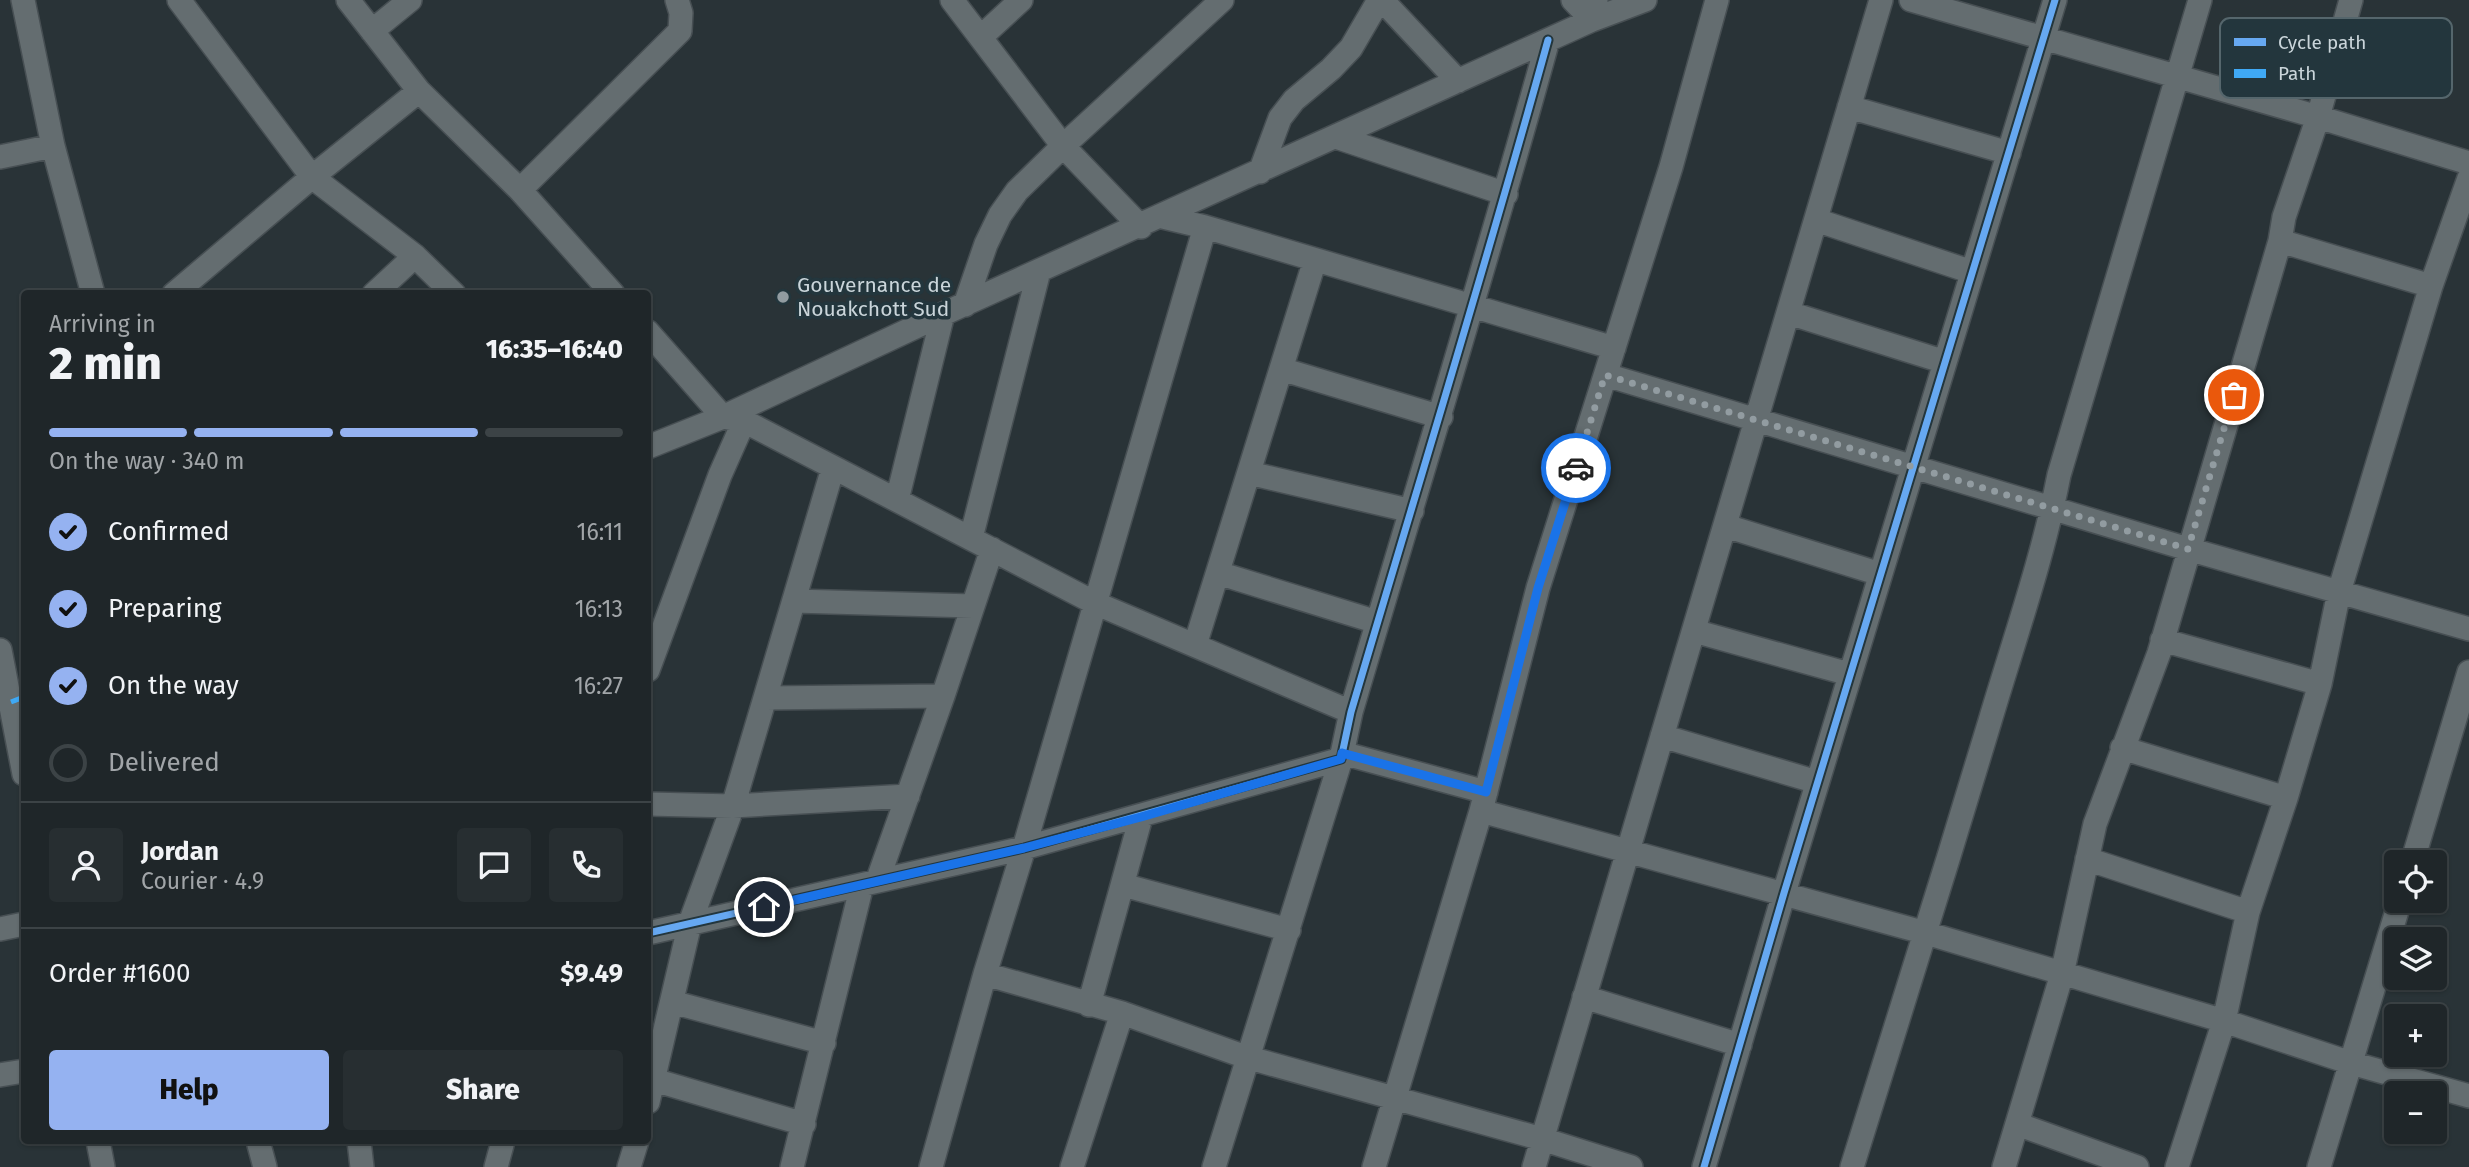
<!DOCTYPE html>
<html lang="en">
<head>
<meta charset="utf-8">
<style>
	:root { --surface:#1f2629; --page:#272e31; --text:#f1f3f6; --muted:#a1a5a8; --line:#3c4346; --accent:#95b2f1 }
	body { margin:0; font-family:"Fira Sans",sans-serif; background:var(--page); color:var(--text); height:100vh; display:flex; flex-direction:column; font-size:26px; white-space:nowrap }
	* { box-sizing:border-box; margin:0 }
	p { font-size:23px; color:var(--muted) }
	.icon { flex:none; width:38px; height:38px; fill:none; stroke:currentColor; stroke-width:2; stroke-linecap:round; stroke-linejoin:round }
	.map { position:relative; flex:1; overflow:hidden }
	.details { position:absolute; left:21px; top:290px; width:630px; height:854px; display:flex; flex-direction:column; background:var(--surface); border-radius:7px; box-shadow:0 2px 5px #0004,0 0 0 2px var(--line) }
	.details>* { flex:none }
	.buttons { position:absolute; left:2384px; top:850px; display:grid; gap:14px }
	.buttons a { display:grid; place-items:center; width:63px; height:63px; border-radius:7px; background:var(--surface); box-shadow:0 2px 5px #0004,0 0 0 2px var(--line); font-size:35px }
	.pin { position:absolute; display:grid; place-items:center; width:60px; height:60px; color:#fff; margin:-30px; border:4px solid #fff; border-radius:50%; box-shadow:0 2px 7px #0007 }
	.courier { position:absolute; display:grid; place-items:center; width:70px; height:70px; margin:-35px; border:5px solid #1a73e8; border-radius:50%; background:#fff; color:#222; box-shadow:0 2px 9px #0007 }
	.head em { font-style:normal; font-weight:800 }
	.head div { display:flex; flex-direction:column-reverse }
	.head { display:flex; align-items:center; justify-content:space-between; height:119px; padding:0 28px }
	h1 { font-size:46px; font-weight:800; line-height:52px }
	.bar { display:grid; grid-template-columns:repeat(4,1fr); gap:10px 7px; align-content:center; height:84px; padding:0 28px }
	.bar i { height:9px; border-radius:5px; background:var(--line) }
	.bar .active { background:var(--accent) }
	.bar p { grid-column:span 4 }
	.line { display:flex; align-items:center; gap:18px; padding:0 28px; border-top:2px solid var(--line) }
	.line div { flex:1 }
	.round { display:grid; place-items:center; flex:none; width:74px; height:74px; border-radius:7px; background:var(--page) }
	ol { padding:0 28px; list-style:none }
	li { display:flex; align-items:center; gap:21px; height:77px }
	li p { margin-inline-start:auto }
	li .icon { padding:7px; border-radius:50%; background:var(--accent); color:#111; stroke-width:4 }
	li:last-child { color:var(--muted) }
	li i { width:38px; height:38px; border:4px solid var(--line); border-radius:50% }
	.cta { display:flex; gap:14px; margin-top:auto; padding:14px 28px }
	.cta a { flex:1; height:80px; border-radius:7px; background:var(--accent); color:#111; font-size:28px; font-weight:800; line-height:80px; text-align:center }
	.cta a+a { background:var(--page); color:var(--text) }
	.map>svg:first-child { display:block }
	.lines { fill:none; stroke-linecap:round; stroke-linejoin:round }
	.minor-casing { stroke:#474f53; stroke-width:26 }
	.minor { stroke:#646d70; stroke-width:23 }
	.quiet { stroke:#3fa9f5; stroke-width:5; stroke-dasharray:10 5; stroke-linecap:butt }
	.cycleway-casing { stroke:#23363d; stroke-width:11 }
	.cycleway { stroke:#66a8f1; stroke-width:7 }
	.done { stroke:#929ca1; stroke-width:7; stroke-dasharray:0 12.6 }
	.route { stroke:#1a73e8; stroke-width:9 }
	.poi-dot { fill:#929ca1; stroke:#23363d; stroke-width:2.5 }
	.labels { text-anchor:middle; stroke-width:7; stroke-linejoin:round; paint-order:stroke }
	.poi-label { font-size:21px; fill:#cad5da; stroke:#23363d; text-anchor:start }
	.key { fill:#23363d; stroke:#55666c; stroke-width:2 }
	.key-label { font-size:19px; fill:#cad5da }
</style>
</head>
<body>
<div class="map">
<svg width="2469" height="1167" viewBox="0 0 2469 1167">
	<rect width="100%" height="100%" fill="#293337"/>
	<g class="lines">
		<!-- minor casing -->
		<g class="minor-casing">
			<path id="minor" d="M 23,0 L 53,146 L 93,294
				M 179,0 L 312,177 L 415,256
				M 348,0 L 419,91 L 520,190 L 613,294
				M 952,0 L 1063,146 L 1141,227
				M 1382,0 L 1458,81
				M 1573,0 L 1592,20 L 1596,0
				M 1911,0 L 2318,117 L 2469,163
				M 372,31 L 410,0
				M 982,36 L 1021,0
				M 1849,107 L 2009,153
				M 1336,137 L 1506,194
				M 0,157 L 53,146
				M 1260,172 L 1280,118 L 1294,100 L 1331,69 L 1351,48 L 1379,0
				M 520,190 L 680,31 L 681,13 L 677,0
				M 1163,217 L 1205,227 L 1614,348
				M 1816,220 L 1972,272
				M 2280,241 L 2431,286
				M 174,294 L 312,177 L 419,91
				M 374,294 L 415,256 L 454,294
				M 965,305 L 986,244 L 1000,215 L 1017,191 L 1063,146 L 1222,0
				M 1789,313 L 1945,362
				M 648,332 L 723,417 L 744,421 L 1095,603 L 1351,712
				M 1281,369 L 1441,417
				M 1606,375 L 2188,549 L 2469,629
				M 648,447 L 723,417 L 943,314 L 1592,20 L 1645,0
				M 1249,473 L 1412,511
				M 897,500 L 943,314
				M 1726,526 L 1880,574
				M 971,538 L 1039,271
				M 1218,573 L 1377,622
				M 794,601 L 973,606
				M 1694,631 L 1849,674
				M 2162,640 L 2320,684
				M 1195,645 L 1315,260
				M 0,650 L 24,774
				M 648,670 L 720,475 L 744,421
				M 766,698 L 943,696
				M 1662,736 L 1817,782
				M 2122,748 L 2286,798
				M 1342,753 L 1486,792
				M 648,804 L 733,806 L 908,796
				M 1481,811 L 1926,933 L 2224,1021 L 2351,1063 L 2469,1096
				M 2087,859 L 2248,912
				M 2412,863 L 2469,672
				M 878,879 L 943,696 L 992,549
				M 1123,885 L 1289,930
				M 0,929 L 24,924
				M 648,933 L 1024,848 L 1341,759 L 1351,712 C 1417,488 1486,266 1548,40
				M 985,974 L 1122,1013 L 1246,1057 L 1542,1139 L 1631,1167
				M 1584,997 L 1740,1045
				M 672,1002 L 824,1043
				M 1089,1005 L 1141,817
				M 0,1075 L 24,1071
				M 654,1080 L 804,1124
				M 648,1102 L 690,923 L 733,806 L 833,468
				M 2017,1124 L 2137,1167
				M 98,1141 L 103,1167
				M 258,1141 L 265,1167
				M 359,1141 L 362,1167
				M 496,1167 L 503,1141
				M 629,1167 L 637,1141
				M 792,1167 L 862,885
				M 931,1167 L 985,974 L 1024,848 L 1205,227
				M 1072,1167 L 1122,1013
				M 1214,1167 L 1341,759
				M 1374,1167 L 1481,811 L 1538,588 L 1671,167 L 1717,0
				M 1534,1167 L 1881,0
				M 1704,1167 L 1784,893 L 2055,0
				M 1852,1167 C 1899,1019 1945,870 1990,721 C 2014,640 2043,558 2059,475 L 2200,0
				M 2004,1167 L 2062,974 L 2095,824 L 2159,653 L 2280,241 L 2284,217 L 2318,117 L 2351,0
				M 2177,1167 L 2224,1021 L 2248,912 L 2286,798 L 2320,684 L 2339,592 L 2431,286 L 2469,178
				M 2319,1167 L 2400,901"/>
		</g>
		<!-- minor -->
		<use href="#minor" class="minor"/>
		<!-- quiet -->
		<path class="quiet" d="M 11,702 L 24,697"/>
		<!-- cycleway casing -->
		<g class="cycleway-casing">
			<path id="cycleway" d="M 648,933 L 1024,848 L 1341,759 L 1351,712 C 1417,488 1486,266 1548,40
				M 1704,1167 L 1784,893 L 2055,0"/>
		</g>
		<!-- cycleway -->
		<use href="#cycleway" class="cycleway"/>
	</g>
	<g class="lines">
		<!-- done -->
		<path class="done" d="M 1576,468 L 1605,375 L 2188,549 L 2234,395"/>
		<!-- route -->
		<path class="route" d="M 764,907 L 1024,848 L 1141,817 L 1341,759 L 1342,753 L 1486,792 L 1538,588 L 1576,468"/>
	</g>
	<!-- markers -->
	<circle class="poi-dot" cx="783" cy="297" r="7"/>
	<g class="labels">
		<!-- poi labels -->
		<g class="poi-label">
			<text x="797" y="292">Gouvernance de<tspan x="797" dy="24">Nouakchott Sud</tspan></text>
		</g>
	</g>
	<!-- legend -->
	<rect x="2220" y="18" width="232" height="80" rx="10" class="key"/>
	<rect x="2234" y="38" width="32" height="8" fill="#66a8f1"/>
	<rect x="2234" y="69" width="32" height="9" fill="#3fa9f5"/>
	<g class="key-label">
		<text x="2278" y="49">Cycle path</text>
		<text x="2278" y="80">Path</text>
	</g>
</svg>
<div class="buttons">
<a><svg class="icon" aria-label="locate" viewBox="0 0 24 24"><circle cx="12" cy="12" r="6"/><path d="M12 2v4M12 18v4M2 12h4M18 12h4"/></svg></a>
<a><svg class="icon" aria-label="layers" viewBox="0 0 24 24"><path d="M12 4l9 5-9 5-9-5zM3 14l9 5 9-5"/></svg></a>
<a>+</a>
<a>−</a>
</div>
<div class="pin" style="left:2234px;top:395px;background:#ea580c"><svg class="icon" aria-label="bag" viewBox="0 0 24 24"><path d="M5 8h14l-1 12H6zM9 8a3 3 0 0 1 6 0"/></svg></div>
<div class="pin" style="left:764px;top:907px;background:#1f2937"><svg class="icon" aria-label="home" viewBox="0 0 24 24"><path d="M3 11l9-7 9 7M6 9v11h12V9"/></svg></div>
<div class="courier" style="left:1576px;top:468px"><svg class="icon" aria-label="car" viewBox="0 0 24 24"><path d="M5 17H2v-5l4-1 3-4h7l3 4 3 1v5h-3M9 17h6M6 11h13"/><circle cx="7" cy="17" r="2"/><circle cx="17" cy="17" r="2"/></svg></div>
<section class="details">
<div class="head"><div><h1>2 min</h1><p>Arriving in</p></div><em>16:35–16:40</em></div>
<div class="bar"><i class="active"></i><i class="active"></i><i class="active"></i><i></i><p>On the way · 340 m</p></div>
<ol>
<li><svg class="icon" aria-label="check" viewBox="0 0 24 24"><path d="M5 12l5 5 9-10"/></svg>Confirmed<p>16:11</p></li>
<li><svg class="icon" aria-label="check" viewBox="0 0 24 24"><path d="M5 12l5 5 9-10"/></svg>Preparing<p>16:13</p></li>
<li><svg class="icon" aria-label="check" viewBox="0 0 24 24"><path d="M5 12l5 5 9-10"/></svg>On the way<p>16:27</p></li>
<li><i></i>Delivered</li>
</ol>
<div class="line" style="height:126px"><a class="round"><svg class="icon" aria-label="person" viewBox="0 0 24 24"><circle cx="12" cy="8" r="4"/><path d="M4 21q1-7 8-7t8 7"/></svg></a><div><b>Jordan</b><p>Courier · 4.9</p></div><a class="round"><svg class="icon" aria-label="chat" viewBox="0 0 24 24"><path d="M4 5h16v11H9l-5 4z"/></svg></a><a class="round"><svg class="icon" aria-label="phone" viewBox="0 0 24 24"><path d="M5 4h4l2 5-3 2q2 4 5 5l2-3 5 2v4C11 20 4 13 5 4z"/></svg></a></div>
<div class="line" style="height:91px"><div>Order #1600</div><b>$9.49</b></div>
<div class="cta"><a>Help</a><a>Share</a></div>
</section>
</div>
</body>
</html>
